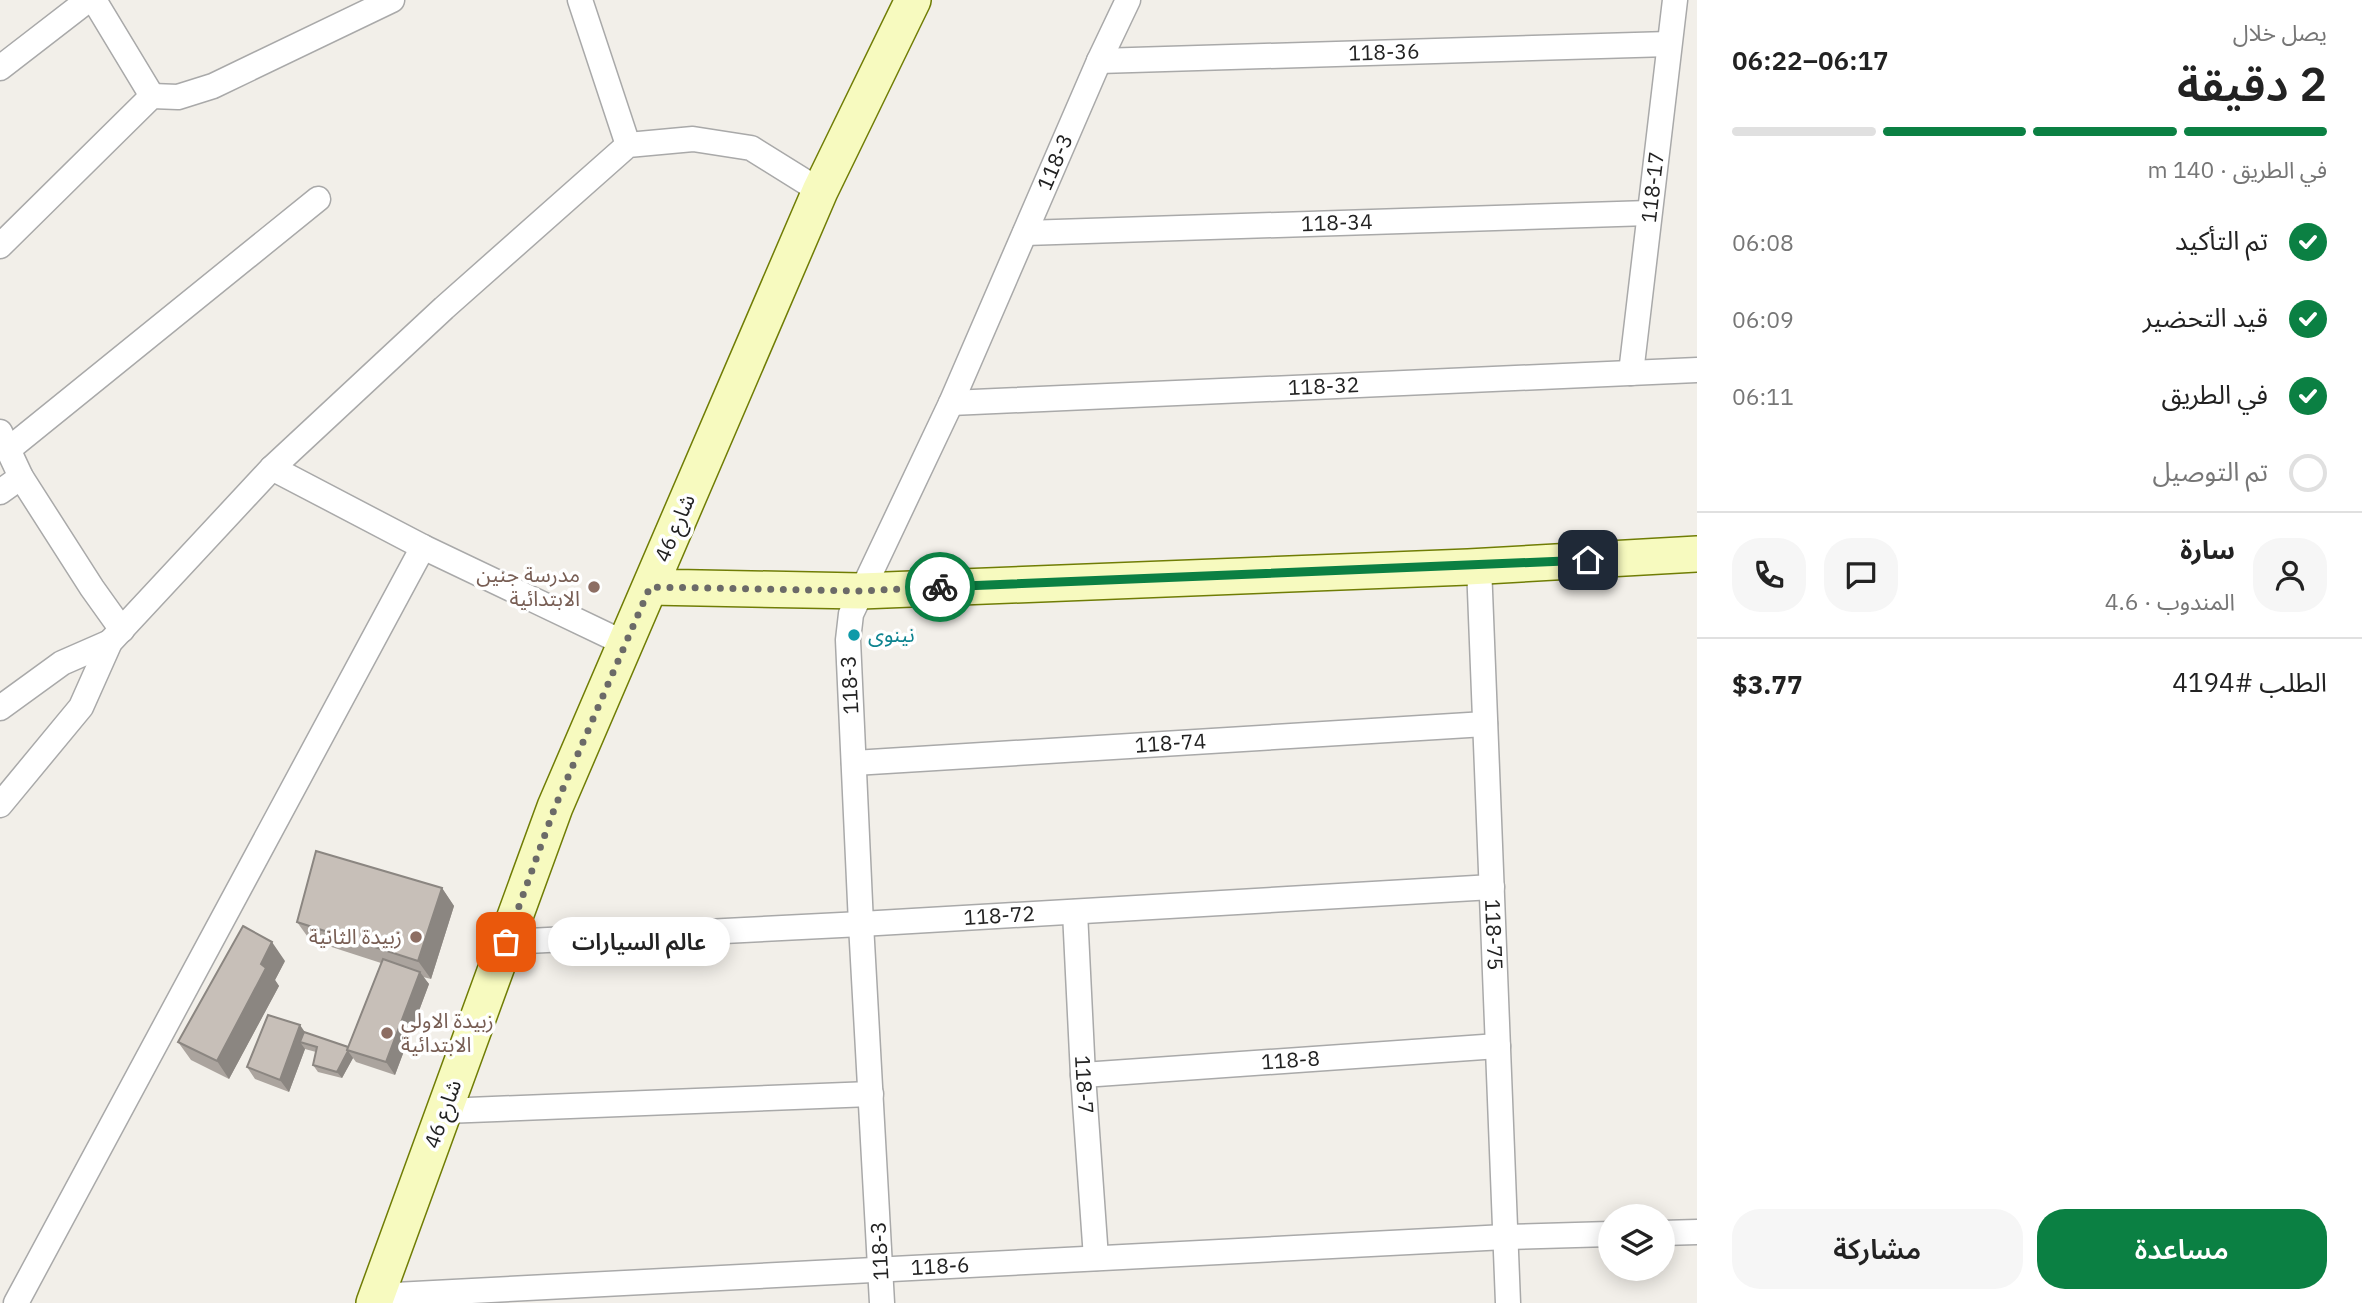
<!DOCTYPE html>
<html lang="ar">
<head>
<meta charset="utf-8">
<style>
	:root { --surface:#fff; --page:#f6f6f6; --text:#222; --muted:#767676; --line:#e0e0e0; --accent:#0b8043 }
	body { margin:0; font-family:"IBM Plex Sans","Noto Sans Arabic",sans-serif; background:var(--page); color:var(--text); direction:rtl; height:100vh; display:flex; flex-direction:column; font-size:26px; white-space:nowrap }
	* { box-sizing:border-box; margin:0 }
	p { font-size:23px; color:var(--muted) }
	.icon { flex:none; width:38px; height:38px; fill:none; stroke:currentColor; stroke-width:2; stroke-linecap:round; stroke-linejoin:round }
	.map { position:relative; flex:1; overflow:hidden; direction:ltr }
	.details { display:flex; flex-direction:column; background:var(--surface); width:665px }
	.details>* { flex:none }
	.fabs { position:absolute; left:1598px; top:1204px; display:grid; gap:14px }
	.fabs a { display:grid; place-items:center; width:77px; height:77px; border-radius:50%; background:var(--surface); box-shadow:0 4px 18px #0003; font-size:35px }
	.pin { position:absolute; display:grid; place-items:center; width:60px; height:60px; color:#fff; margin:-30px; border-radius:14px; box-shadow:0 4px 10px #0006 }
	.courier { position:absolute; display:grid; place-items:center; width:70px; height:70px; margin:-35px; border:5px solid #0b8043; border-radius:50%; background:#fff; color:#222; box-shadow:0 2px 9px #0007 }
	.bubble { position:absolute; height:49px; border-radius:24px; background:var(--surface); box-shadow:0 4px 18px #0003; font-size:23px; font-weight:600; line-height:49px; text-align:center; direction:rtl }
	.summary em { font-style:normal; font-weight:600 }
	.summary div { display:flex; flex-direction:column-reverse }
	.summary { display:flex; align-items:center; justify-content:space-between; height:119px; padding:0 35px }
	h1 { font-size:46px; font-weight:600; line-height:52px }
	.bar { display:grid; grid-template-columns:repeat(4,1fr); gap:10px 7px; align-content:center; height:84px; padding:0 35px }
	.bar i { height:9px; border-radius:5px; background:var(--line) }
	.bar .on { background:var(--accent) }
	.bar p { grid-column:span 4 }
	.line { display:flex; align-items:center; gap:18px; padding:0 35px; border-top:2px solid var(--line) }
	.line div { flex:1 }
	.round { display:grid; place-items:center; flex:none; width:74px; height:74px; border-radius:28px; background:var(--page) }
	ol { padding:0 35px; list-style:none }
	li { display:flex; align-items:center; gap:21px; height:77px }
	li p { margin-inline-start:auto }
	li .icon { padding:7px; border-radius:50%; background:var(--accent); color:#fff; stroke-width:4 }
	li:last-child { color:var(--muted) }
	li i { width:38px; height:38px; border:4px solid var(--line); border-radius:50% }
	.cta { display:flex; gap:14px; margin-top:auto; padding:14px 35px }
	.cta a { flex:1; height:80px; border-radius:28px; background:var(--accent); color:#fff; font-size:28px; font-weight:600; line-height:80px; text-align:center }
	.cta a+a { background:var(--page); color:var(--text) }
	main { display:flex; flex:1; min-height:0 }
	.map>svg:first-child { display:block }
	.lines { fill:none; stroke-linecap:round; stroke-linejoin:round }
	.street-casing { stroke:#a9a9a9; stroke-width:27 }
	.secondary-casing { stroke:#707d05; stroke-width:38 }
	.street { stroke:#fff; stroke-width:24 }
	.secondary { stroke:#f7fabf; stroke-width:35 }
	.wall { fill:#aba49e }
	.shaded-wall { fill:#8b8681 }
	.building { fill:#c7bfb8; stroke:#8b8681; stroke-width:2 }
	.done { stroke:#6b6a68; stroke-width:7; stroke-dasharray:0 12.6 }
	.route { stroke:#0b8043; stroke-width:9 }
	.education-dot { fill:#8d6e63; stroke:#fff; stroke-width:2.5 }
	.culture-dot { fill:#0f9aa8; stroke:#fff; stroke-width:2.5 }
	.labels { text-anchor:middle; stroke-width:7; stroke-linejoin:round; paint-order:stroke }
	.street-label { font-size:21px; fill:#222; stroke:#fff }
	.education-label { font-size:21px; fill:#785e54; stroke:#fff; text-anchor:end }
	.culture-label { font-size:21px; fill:#0d838f; stroke:#fff; text-anchor:start }
</style>
</head>
<body>
<main>
<section class="details">
<div class="summary"><div><h1>2 دقيقة</h1><p>يصل خلال</p></div><em>06:17–06:22</em></div>
<div class="bar"><i class="on"></i><i class="on"></i><i class="on"></i><i></i><p>في الطريق · 140 m</p></div>
<ol>
<li><svg class="icon" aria-label="check" viewBox="0 0 24 24"><path d="M5 12l5 5 9-10"/></svg>تم التأكيد<p>06:08</p></li>
<li><svg class="icon" aria-label="check" viewBox="0 0 24 24"><path d="M5 12l5 5 9-10"/></svg>قيد التحضير<p>06:09</p></li>
<li><svg class="icon" aria-label="check" viewBox="0 0 24 24"><path d="M5 12l5 5 9-10"/></svg>في الطريق<p>06:11</p></li>
<li><i></i>تم التوصيل</li>
</ol>
<div class="line" style="height:126px"><a class="round"><svg class="icon" aria-label="person" viewBox="0 0 24 24"><circle cx="12" cy="8" r="4"/><path d="M4 21q1-7 8-7t8 7"/></svg></a><div><b>سارة</b><p>المندوب · 4.6</p></div><a class="round"><svg class="icon" aria-label="chat" viewBox="0 0 24 24"><path d="M4 5h16v11H9l-5 4z"/></svg></a><a class="round"><svg class="icon" aria-label="phone" viewBox="0 0 24 24"><path d="M5 4h4l2 5-3 2q2 4 5 5l2-3 5 2v4C11 20 4 13 5 4z"/></svg></a></div>
<div class="line" style="height:91px"><div>الطلب #4194</div><b>$3.77</b></div>
<div class="cta"><a>مساعدة</a><a>مشاركة</a></div>
</section>
<div class="map">
<svg width="1697" height="1303" viewBox="0 0 1697 1303">
	<rect width="100%" height="100%" fill="#f2efe9"/>
	<g class="lines">
		<!-- street casing -->
		<g class="street-casing">
			<g id="street">
				<path d="M 94,0 L 152,96"/>
				<path d="M 580,0 L 628,145"/>
				<path id="s1" d="M 1099,61 L 1669,44"/>
				<path d="M 0,68 L 88,0"/>
				<path id="s2" d="M 1025,233 L 1649,213"/>
				<path d="M 0,246 L 152,96 L 178,97 L 213,86 L 392,0"/>
				<path id="s3" d="M 1631,373 L 1675,0"/>
				<path id="s4" d="M 951,403 L 1697,370"/>
				<path d="M 0,432 L 21,477 L 92,588 L 122,630"/>
				<path d="M 9,449 L 318,199"/>
				<path d="M 272,468 L 423,547 L 626,644"/>
				<path d="M 0,492 L 21,477"/>
				<path id="s5" d="M 1479,566 L 1508,1303"/>
				<path d="M 0,708 L 62,663 L 110,642"/>
				<path id="s6" d="M 854,763 L 1485,724"/>
				<path d="M 0,805 L 81,707 L 110,642 L 272,468 L 444,308 L 628,145 L 693,139 L 751,148 L 820,191"/>
				<path id="s7" d="M 1075,912 L 1083,1075 L 1096,1258"/>
				<path id="s8" d="M 506,942 L 861,924 L 1492,887"/>
				<path id="s9" d="M 1083,1075 L 1498,1046"/>
				<path d="M 444,1111 L 871,1094"/>
				<path d="M 1662,1233 L 1697,1232"/>
				<path id="s10" d="M 376,1296 L 1505,1237 L 1610,1234"/>
				<path d="M 16,1303 L 423,547"/>
				<path id="s11" d="M 882,1303 L 861,924 L 848,640 L 851,614 L 951,403 L 1099,61 L 1128,0"/>
			</g>
		</g>
		<!-- secondary casing -->
		<g class="secondary-casing">
			<path id="secondary" d="M 650,587 L 861,591 L 1468,567 L 1697,554
				M 374,1303 L 555,807 L 820,191 L 913,0"/>
		</g>
		<!-- street -->
		<use href="#street" class="street"/>
		<!-- secondary -->
		<use href="#secondary" class="secondary"/>
	</g>
	<!-- wall -->
	<path class="wall" d="M 442,888 L 454,906 L 431,979 L 423,977 L 429,984 L 395,1075 L 356,1062 L 353,1058 L 342,1078 L 318,1072 L 313,1065 L 316,1052 L 305,1049 L 289,1092 L 255,1079 L 247,1067 L 304,1032 L 348,1047 L 381,963 L 310,940 L 297,922 Z
		M 285,961 L 275,980 L 279,986 L 229,1079 L 191,1060 L 178,1042 Z"/>
	<!-- shaded-wall -->
	<path class="shaded-wall" d="M 442,888 L 454,906 L 431,979 L 418,961 Z
		M 272,942 L 285,961 L 275,980 L 279,986 L 229,1079 L 217,1061 L 261,964 Z
		M 420,972 L 429,984 L 395,1075 L 386,1062 Z
		M 300,1025 L 309,1038 L 300,1042 L 305,1049 L 289,1092 L 280,1080 Z
		M 348,1051 L 353,1058 L 342,1078 L 337,1072 Z"/>
	<!-- building -->
	<path class="building" d="M 316,851 L 442,888 L 418,961 L 297,922 Z
		M 243,926 L 272,942 L 261,964 L 266,968 L 217,1061 L 178,1042 Z
		M 383,959 L 420,972 L 386,1062 L 347,1050 Z
		M 268,1015 L 300,1025 L 280,1080 L 247,1067 Z
		M 304,1032 L 348,1047 L 347,1050 L 348,1051 L 337,1072 L 313,1065 L 317,1047 L 300,1042 Z"/>
	<g class="lines">
		<!-- done -->
		<path class="done" d="M 506,942 L 555,807 L 650,587 L 861,591 L 940,587"/>
		<!-- route -->
		<path class="route" d="M 940,587 L 1588,560"/>
	</g>
	<!-- markers -->
	<g class="education-dot">
		<circle cx="594" cy="587" r="7"/>
		<circle cx="416" cy="937" r="7"/>
		<circle cx="387" cy="1033" r="7"/>
	</g>
	<circle class="culture-dot" cx="854" cy="635" r="7"/>
	<g class="labels">
		<!-- street labels -->
		<g class="street-label">
			<text dy="7" stroke="none"><textPath href="#s1" startOffset="285">118-36</textPath></text>
			<text dy="7" stroke="none"><textPath href="#s11" startOffset="1186">118-3</textPath></text>
			<text dy="7" stroke="none"><textPath href="#s3" startOffset="187">118-17</textPath></text>
			<text dy="7" stroke="none"><textPath href="#s2" startOffset="312">118-34</textPath></text>
			<text dy="7" stroke="none"><textPath href="#s4" startOffset="373">118-32</textPath></text>
			<text transform="translate(675 528) rotate(-67)" y="7">شارع 46</text>
			<text transform="translate(850 685) rotate(-93)" y="7">118-3</text>
			<text dy="7" stroke="none"><textPath href="#s6" startOffset="317">118-74</textPath></text>
			<text dy="7" stroke="none"><textPath href="#s8" startOffset="494">118-72</textPath></text>
			<text dy="7" stroke="none"><textPath href="#s5" startOffset="369">118-75</textPath></text>
			<text dy="7" stroke="none"><textPath href="#s9" startOffset="208">118-8</textPath></text>
			<text dy="7" stroke="none"><textPath href="#s7" startOffset="173">118-7</textPath></text>
			<text transform="translate(443 1114) rotate(-70)" y="7">شارع 46</text>
			<text transform="translate(880 1251) rotate(-93)" y="7">118-3</text>
			<text dy="7" stroke="none"><textPath href="#s10" startOffset="565">118-6</textPath></text>
		</g>
		<!-- education labels -->
		<g class="education-label">
			<text x="580" y="582">مدرسة جنين<tspan x="580" dy="24">الابتدائية</tspan></text>
			<text x="402" y="944">زبيدة الثانية</text>
			<text x="401" y="1028" text-anchor="start">زبيدة الاولى<tspan x="401" dy="24">الابتدائية</tspan></text>
		</g>
		<!-- culture labels -->
		<g class="culture-label">
			<text x="868" y="642">نينوى</text>
		</g>
	</g>
</svg>
<div class="fabs">
<a><svg class="icon" aria-label="layers" viewBox="0 0 24 24"><path d="M12 4l9 5-9 5-9-5zM3 14l9 5 9-5"/></svg></a>
</div>
<div class="pin" style="left:506px;top:942px;background:#ea580c"><svg class="icon" aria-label="bag" viewBox="0 0 24 24"><path d="M5 8h14l-1 12H6zM9 8a3 3 0 0 1 6 0"/></svg></div>
<div class="pin" style="left:1588px;top:560px;background:#1f2937"><svg class="icon" aria-label="home" viewBox="0 0 24 24"><path d="M3 11l9-7 9 7M6 9v11h12V9"/></svg></div>
<div class="courier" style="left:940px;top:587px"><svg class="icon" aria-label="bike" viewBox="0 0 24 24"><circle cx="6" cy="16" r="4"/><circle cx="18" cy="16" r="4"/><path d="M6 16l4-8h5l3 8M10 8l3 8H6M13 5h3"/></svg></div>
<div class="bubble" style="left:548px;top:917px;width:182px">عالم السيارات</div>
</div>
</main>
</body>
</html>
